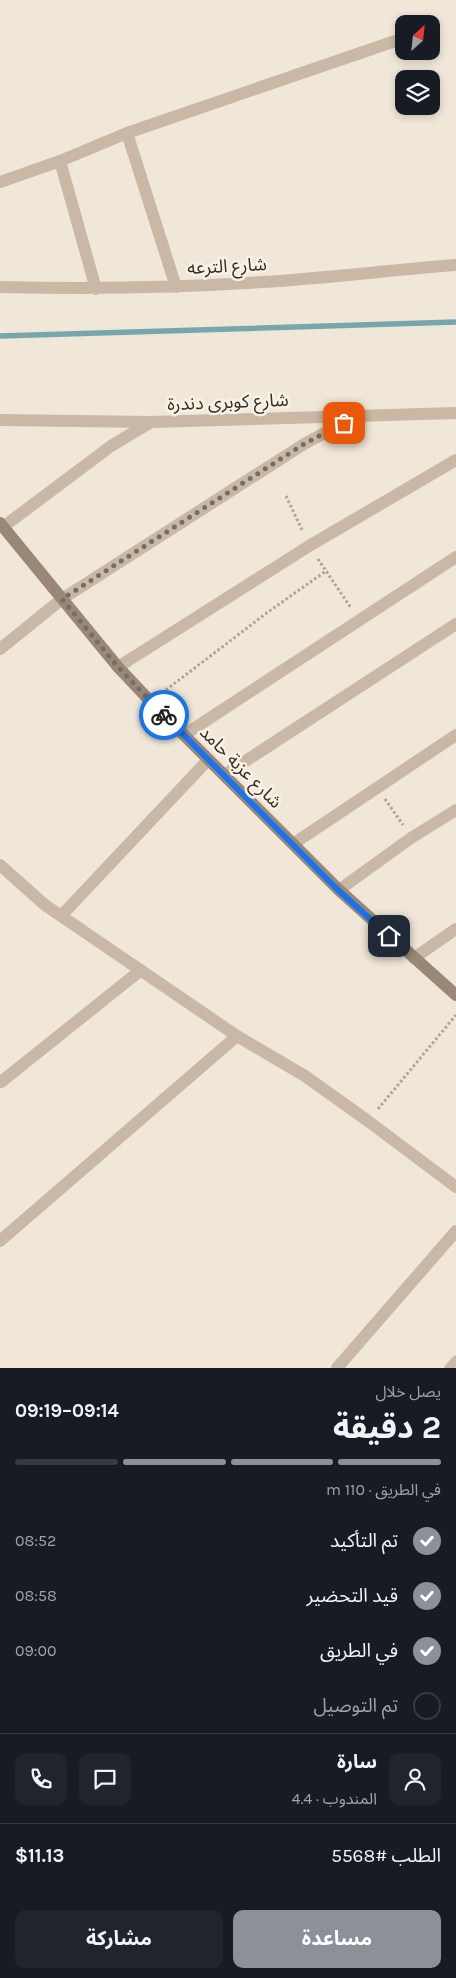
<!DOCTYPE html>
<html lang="ar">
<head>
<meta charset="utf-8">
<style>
	:root { --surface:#171b24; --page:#20242c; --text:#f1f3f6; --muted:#9ea1a6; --line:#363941; --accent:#8c9099 }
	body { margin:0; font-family:Karla,"Noto Sans Arabic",sans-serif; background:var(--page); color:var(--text); direction:rtl; height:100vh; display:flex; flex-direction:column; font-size:19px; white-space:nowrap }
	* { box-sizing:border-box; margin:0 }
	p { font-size:16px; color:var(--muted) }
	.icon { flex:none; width:28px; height:28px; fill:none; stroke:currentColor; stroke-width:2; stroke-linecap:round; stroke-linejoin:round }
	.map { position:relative; height:1368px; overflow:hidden; direction:ltr }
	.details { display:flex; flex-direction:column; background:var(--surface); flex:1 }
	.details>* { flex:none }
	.needle { width:32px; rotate:27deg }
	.tools { position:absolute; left:395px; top:15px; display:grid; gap:10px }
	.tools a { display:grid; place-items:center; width:45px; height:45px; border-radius:10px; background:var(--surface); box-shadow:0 2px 8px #0003; font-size:25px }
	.pin { position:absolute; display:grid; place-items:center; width:42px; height:42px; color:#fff; margin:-21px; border-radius:10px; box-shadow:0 2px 8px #0006 }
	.courier { position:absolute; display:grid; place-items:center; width:50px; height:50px; margin:-25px; border:4px solid #1a73e8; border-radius:50%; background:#fff; color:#222; box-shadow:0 1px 6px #0007 }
	.head em { font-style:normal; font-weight:700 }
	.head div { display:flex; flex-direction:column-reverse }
	.head { display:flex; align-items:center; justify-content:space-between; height:85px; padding:0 15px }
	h1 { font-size:32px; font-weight:700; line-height:38px }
	.bar { display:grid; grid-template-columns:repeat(4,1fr); gap:8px 5px; align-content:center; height:60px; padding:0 15px }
	.bar i { height:6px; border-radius:4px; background:var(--line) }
	.bar .selected { background:var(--accent) }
	.bar p { grid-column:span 4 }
	.line { display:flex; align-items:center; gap:12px; padding:0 15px; border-top:1px solid var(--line) }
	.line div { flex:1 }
	.round { display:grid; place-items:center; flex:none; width:52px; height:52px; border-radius:10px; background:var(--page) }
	ol { padding:0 15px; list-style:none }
	li { display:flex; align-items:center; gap:15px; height:55px }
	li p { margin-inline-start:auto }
	li .icon { padding:5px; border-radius:50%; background:var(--accent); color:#fff; stroke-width:4 }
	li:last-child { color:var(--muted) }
	li i { width:28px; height:28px; border:2px solid var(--line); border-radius:50% }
	.action { display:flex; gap:10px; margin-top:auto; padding:10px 15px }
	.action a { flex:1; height:58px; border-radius:10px; background:var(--accent); color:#fff; font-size:20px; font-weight:700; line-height:58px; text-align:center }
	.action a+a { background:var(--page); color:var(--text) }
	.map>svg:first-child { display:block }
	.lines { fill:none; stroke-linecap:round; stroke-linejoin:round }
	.stream { stroke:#78a6ad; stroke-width:5.5 }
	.path { stroke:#b4a28f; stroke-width:3; stroke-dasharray:2.5 2.5; stroke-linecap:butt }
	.lane { stroke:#c8b8a5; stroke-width:9 }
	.street { stroke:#c8b8a5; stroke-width:12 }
	.secondary { stroke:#9b8777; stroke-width:12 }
	.done { stroke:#766d65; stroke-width:5; stroke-dasharray:0 9 }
	.route { stroke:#1a73e8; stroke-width:6 }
	.labels { text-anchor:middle; stroke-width:5; stroke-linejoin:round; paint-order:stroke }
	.street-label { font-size:18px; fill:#342c26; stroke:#f8f1e5 }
</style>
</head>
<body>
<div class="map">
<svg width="456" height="1368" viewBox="0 0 456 1368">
	<rect width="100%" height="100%" fill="#f0e7d9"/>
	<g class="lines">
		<!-- stream -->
		<path class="stream" d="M 0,336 L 456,322"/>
		<!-- path -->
		<path class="path" d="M 286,496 L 303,532
			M 318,559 L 351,608
			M 162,693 L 268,612 L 326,571
			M 385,799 L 403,825
			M 378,1109 L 456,1015"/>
		<!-- lane -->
		<path class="lane" d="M 449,1368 L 456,1360"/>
		<!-- street -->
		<path class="street" d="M 127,133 L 176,287
			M 60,161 L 96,289
			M 0,182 L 60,161 L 127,133 L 404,38
			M 0,287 C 88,289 175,288 263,282 C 327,278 391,270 456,265
			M 0,420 L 151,422 L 456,413
			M 3,527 L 111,446 L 151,422
			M 0,649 L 62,599 L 304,444 L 353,418
			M 118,667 L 309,546 L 456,460
			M 184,735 L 456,557
			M 224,775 L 456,624
			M 293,844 L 456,735
			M 0,865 L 45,905 L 237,1036 L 305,1076 L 368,1121 L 456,1187
			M 339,890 L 411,838 L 456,810
			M 61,916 L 208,760
			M 414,958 L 456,929
			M 1,1082 L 141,970
			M 0,1241 L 237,1036
			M 337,1368 L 456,1231"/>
		<!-- secondary -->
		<path class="secondary" d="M 0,523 L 118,667 L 151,702 L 339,890 L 456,995"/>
	</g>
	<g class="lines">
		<!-- done -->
		<path class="done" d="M 164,715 L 118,667 L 62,599 L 304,444 L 344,423"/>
		<!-- route -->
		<path class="route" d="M 164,715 L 338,890 L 389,936"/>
	</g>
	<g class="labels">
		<!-- street labels -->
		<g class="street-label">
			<text transform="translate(227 266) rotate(-3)" y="6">شارع الترعه</text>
			<text transform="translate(228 402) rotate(-2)" y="6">شارع كوبرى دندرة</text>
			<text transform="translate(241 767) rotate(45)" y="6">شارع عزبة حامد</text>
		</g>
	</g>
</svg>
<div class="tools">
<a><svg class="needle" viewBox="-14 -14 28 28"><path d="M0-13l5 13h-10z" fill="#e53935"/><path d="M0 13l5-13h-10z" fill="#9ea1a6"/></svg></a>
<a><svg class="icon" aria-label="layers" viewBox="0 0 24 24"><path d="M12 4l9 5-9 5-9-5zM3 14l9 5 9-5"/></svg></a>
</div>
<div class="pin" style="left:344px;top:423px;background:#ea580c"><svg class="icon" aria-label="bag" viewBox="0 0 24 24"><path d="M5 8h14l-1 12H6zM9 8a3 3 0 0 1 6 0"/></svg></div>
<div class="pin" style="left:389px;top:936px;background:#1f2937"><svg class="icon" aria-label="home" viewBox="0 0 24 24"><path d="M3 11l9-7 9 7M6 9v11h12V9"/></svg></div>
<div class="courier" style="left:164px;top:715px"><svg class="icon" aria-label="bike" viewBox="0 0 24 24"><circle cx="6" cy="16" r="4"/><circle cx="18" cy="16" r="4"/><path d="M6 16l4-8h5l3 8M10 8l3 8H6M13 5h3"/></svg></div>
</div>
<section class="details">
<div class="head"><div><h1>2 دقيقة</h1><p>يصل خلال</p></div><em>09:14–09:19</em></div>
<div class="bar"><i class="selected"></i><i class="selected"></i><i class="selected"></i><i></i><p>في الطريق · 110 m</p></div>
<ol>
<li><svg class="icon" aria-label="check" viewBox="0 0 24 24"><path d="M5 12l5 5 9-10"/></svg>تم التأكيد<p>08:52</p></li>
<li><svg class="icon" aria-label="check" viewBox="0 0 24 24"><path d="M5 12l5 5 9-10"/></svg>قيد التحضير<p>08:58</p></li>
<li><svg class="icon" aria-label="check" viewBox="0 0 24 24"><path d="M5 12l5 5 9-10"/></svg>في الطريق<p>09:00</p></li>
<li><i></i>تم التوصيل</li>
</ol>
<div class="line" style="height:90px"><a class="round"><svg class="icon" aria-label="person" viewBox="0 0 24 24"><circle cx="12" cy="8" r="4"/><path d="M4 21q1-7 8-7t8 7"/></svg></a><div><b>سارة</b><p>المندوب · 4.4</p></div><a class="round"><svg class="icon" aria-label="chat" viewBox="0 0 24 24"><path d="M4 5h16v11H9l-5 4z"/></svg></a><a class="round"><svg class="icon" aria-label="phone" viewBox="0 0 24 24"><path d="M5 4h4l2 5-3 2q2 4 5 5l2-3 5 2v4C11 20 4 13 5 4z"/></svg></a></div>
<div class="line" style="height:65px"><div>الطلب #5568</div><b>$11.13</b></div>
<div class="action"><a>مساعدة</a><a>مشاركة</a></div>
</section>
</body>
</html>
